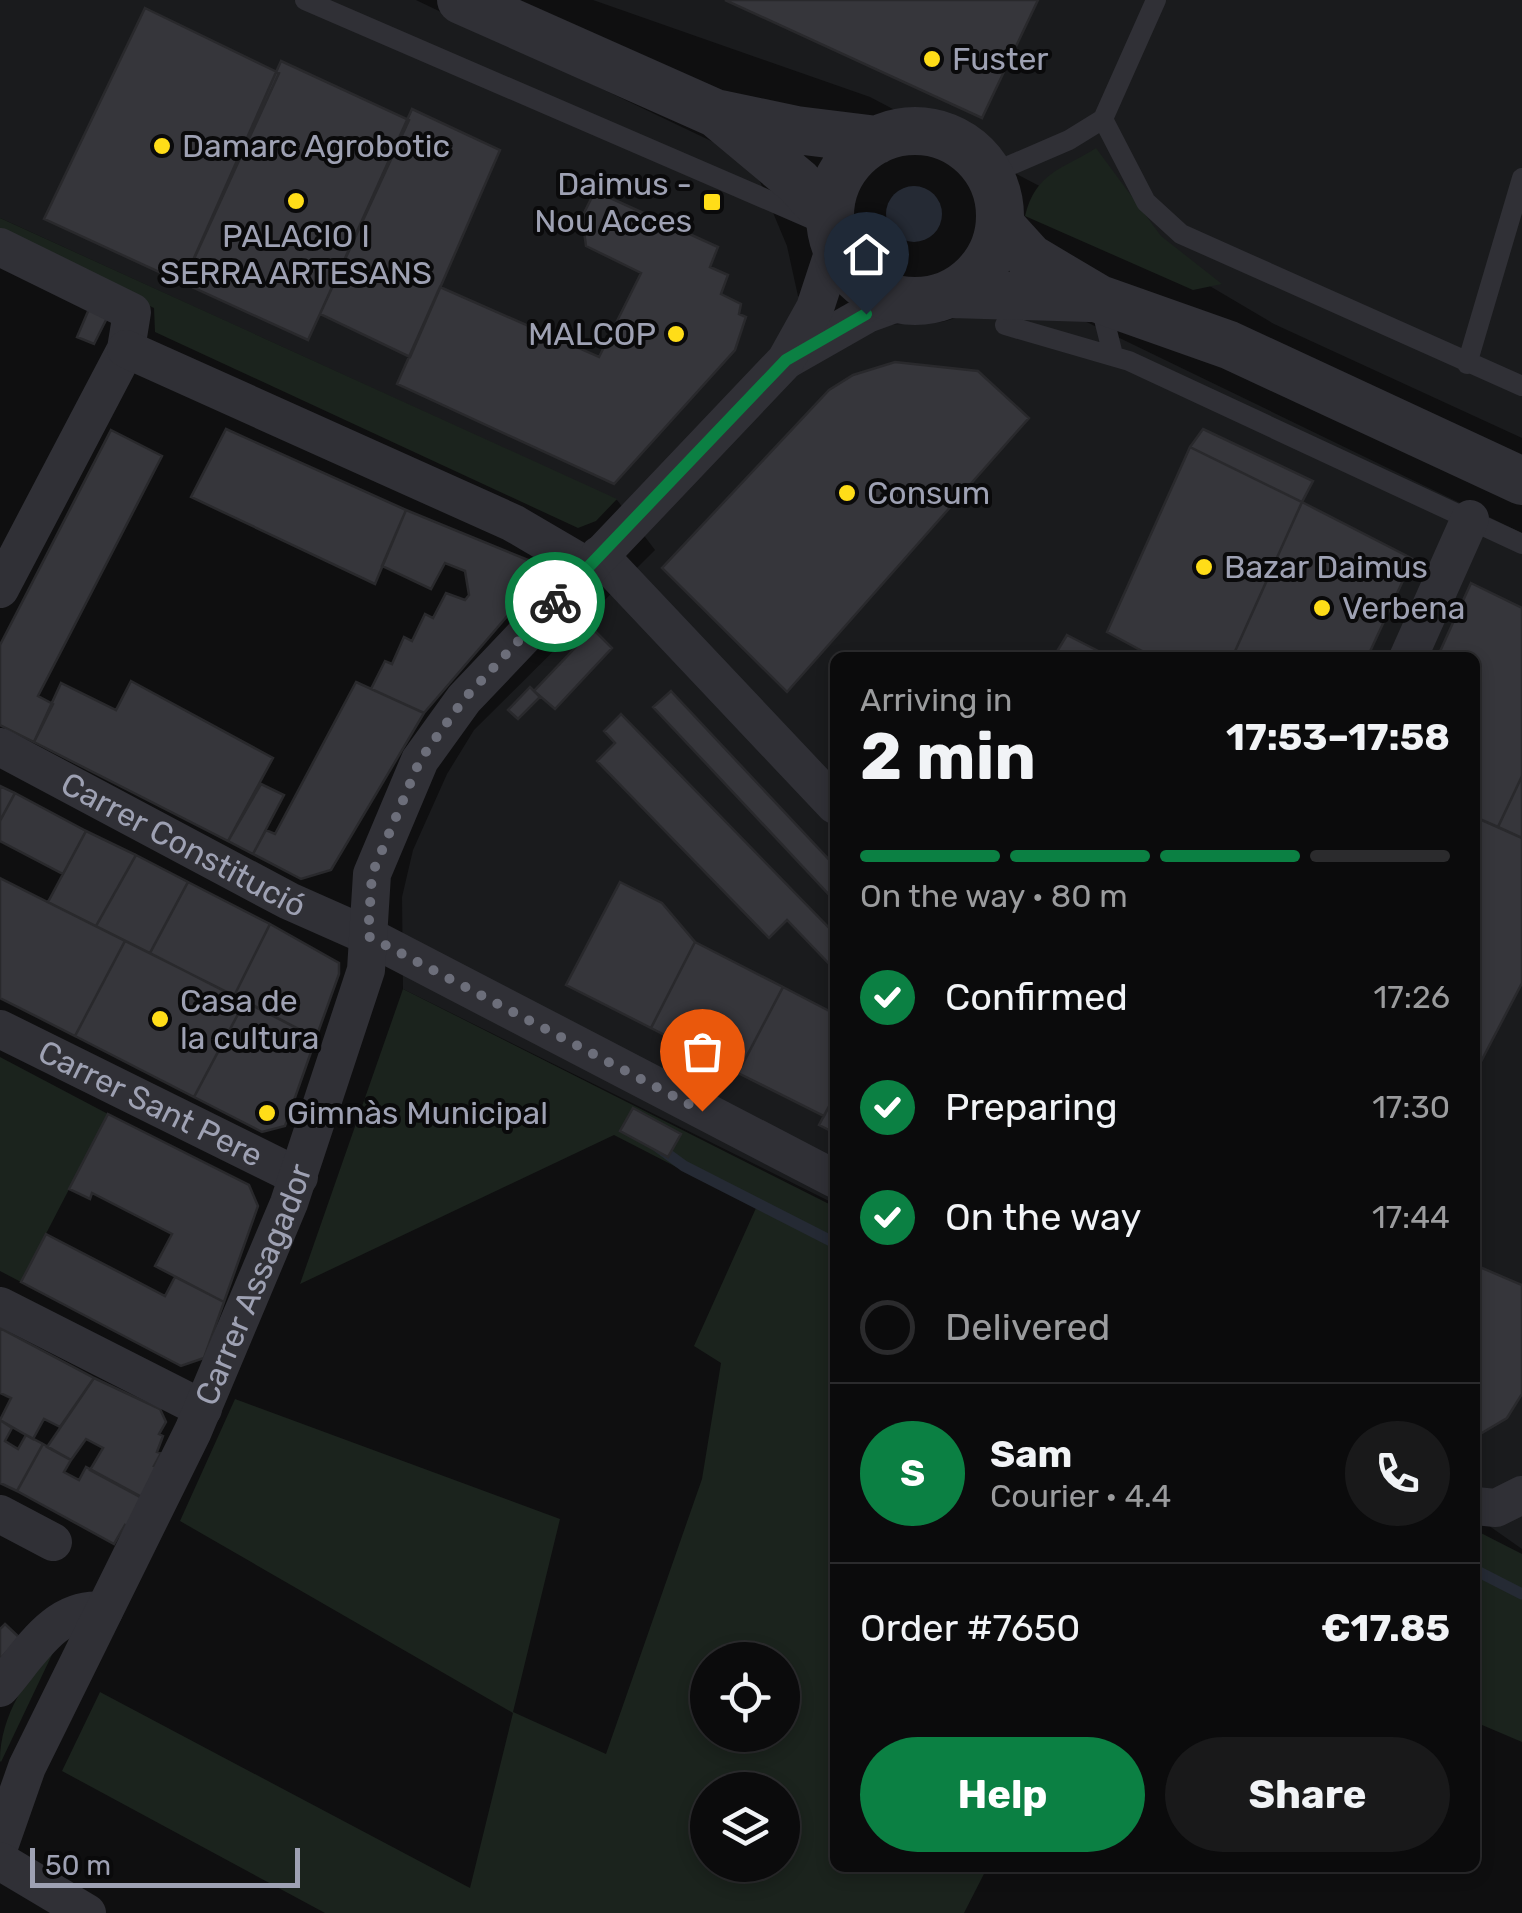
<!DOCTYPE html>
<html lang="en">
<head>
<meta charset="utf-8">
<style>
	:root { --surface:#0b0b0c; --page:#19191a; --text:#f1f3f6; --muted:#9a9b9d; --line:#2b2b2d; --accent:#0b8043 }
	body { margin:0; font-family:Rubik,sans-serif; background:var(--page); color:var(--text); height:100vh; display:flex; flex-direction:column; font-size:38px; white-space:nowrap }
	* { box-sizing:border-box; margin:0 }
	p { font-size:32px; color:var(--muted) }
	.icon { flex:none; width:55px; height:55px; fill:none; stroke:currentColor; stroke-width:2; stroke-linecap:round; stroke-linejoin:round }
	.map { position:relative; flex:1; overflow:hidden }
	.panel { position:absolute; left:830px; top:652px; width:650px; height:1220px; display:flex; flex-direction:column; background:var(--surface); border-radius:15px; box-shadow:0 5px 15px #0003,0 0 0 2px var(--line) }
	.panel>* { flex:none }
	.controls { position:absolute; left:690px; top:1642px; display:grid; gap:20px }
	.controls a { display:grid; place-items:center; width:110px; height:110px; border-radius:50%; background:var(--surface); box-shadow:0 5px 15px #0003,0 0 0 2px var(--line); font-size:50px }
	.scale { position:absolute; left:30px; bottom:25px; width:270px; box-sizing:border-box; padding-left:10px; border:5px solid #9ea1b3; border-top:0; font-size:28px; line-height:35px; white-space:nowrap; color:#9ea1b3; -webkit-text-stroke:8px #0a0a0b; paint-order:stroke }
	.pin { position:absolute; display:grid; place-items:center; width:85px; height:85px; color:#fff; margin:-102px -42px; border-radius:50% 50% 50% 0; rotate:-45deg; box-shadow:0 0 10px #0007 }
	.pin .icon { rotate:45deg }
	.courier { position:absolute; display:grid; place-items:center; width:100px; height:100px; margin:-50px; border:8px solid #0b8043; border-radius:50%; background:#fff; color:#222; box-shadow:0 2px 12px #0007 }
	.headline em { font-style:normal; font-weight:700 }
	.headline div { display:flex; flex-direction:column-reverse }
	.headline { display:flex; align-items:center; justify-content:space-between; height:170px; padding:0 30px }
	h1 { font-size:65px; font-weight:700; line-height:75px }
	.bar { display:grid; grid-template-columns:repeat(4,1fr); gap:15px 10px; align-content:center; height:120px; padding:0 30px }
	.bar i { height:12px; border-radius:8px; background:var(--line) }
	.bar .active { background:var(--accent) }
	.bar p { grid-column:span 4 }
	.line { display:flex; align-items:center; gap:25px; padding:0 30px; border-top:2px solid var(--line) }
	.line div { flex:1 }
	.round { display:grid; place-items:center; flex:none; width:105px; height:105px; border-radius:52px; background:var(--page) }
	ol { padding:0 30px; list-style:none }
	li { display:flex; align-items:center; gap:30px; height:110px }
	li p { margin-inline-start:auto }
	li .icon { padding:10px; border-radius:50%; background:var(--accent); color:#fff; stroke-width:4 }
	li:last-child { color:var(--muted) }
	li i { width:55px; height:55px; border:5px solid var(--line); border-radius:50% }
	.cta { display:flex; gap:20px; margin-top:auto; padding:20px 30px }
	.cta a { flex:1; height:115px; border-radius:60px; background:var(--accent); color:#fff; font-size:40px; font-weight:700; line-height:115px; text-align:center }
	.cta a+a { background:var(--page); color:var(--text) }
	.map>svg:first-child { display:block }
	.built { fill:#1a1b1d }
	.green { fill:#1b231d; fill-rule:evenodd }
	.water { fill:#252a34 }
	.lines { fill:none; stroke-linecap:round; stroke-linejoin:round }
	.stream { stroke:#252a34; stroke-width:11 }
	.building { fill:#36363b; stroke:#29292c; stroke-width:2.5 }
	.service { stroke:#303036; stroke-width:20 }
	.minor { stroke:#303036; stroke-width:38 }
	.tertiary { stroke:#303036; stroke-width:48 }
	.done { stroke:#6c6e7a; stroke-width:10; stroke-dasharray:0 18 }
	.route { stroke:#0b8043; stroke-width:12 }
	.poi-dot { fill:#ffdd18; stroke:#0a0a0b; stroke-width:4 }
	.labels { text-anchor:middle; stroke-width:8; stroke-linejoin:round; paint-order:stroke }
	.poi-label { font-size:32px; fill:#9ea1b3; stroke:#0a0a0b; text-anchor:start }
	.street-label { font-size:32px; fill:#9ea1b3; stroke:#0a0a0b }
</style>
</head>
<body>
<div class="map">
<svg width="1522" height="1913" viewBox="0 0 1522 1913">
	<rect width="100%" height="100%" fill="#0f0f10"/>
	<!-- built -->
	<path class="built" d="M 0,0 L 416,0 L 751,160 L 787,246 L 798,296 L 855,341 L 882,325 L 942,322 L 1000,305 L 1070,314 L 1522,533 L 1522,1549 L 1475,1516 L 1475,658 L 835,658 L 835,1204 L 403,989 L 402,897 L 413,850 L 447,774 L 474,730 L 655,550 L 617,500 L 0,218 Z
		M 593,0 L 1522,0 L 1522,438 L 1274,324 L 1047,190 L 870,97 Z"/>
	<!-- green -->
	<path class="green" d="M 1096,148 L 1161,236 L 1222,284 L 1193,290 L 1025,216 C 1036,172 1061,170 1096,148 Z
		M 0,218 L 617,499 L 596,521 L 578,528 L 155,332 L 154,308 L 0,236 Z
		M 403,989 L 835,1207 L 835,1868 L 987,1868 L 964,1913 L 325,1913 L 62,1771 L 100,1692 L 470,1888 L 513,1713 L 180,1521 L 235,1399 L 560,1519 L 513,1712 L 606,1754 L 702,1479 L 721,1363 L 694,1346 L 756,1208 L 614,1135 L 300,1284 ZM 708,1660 L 782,1660 L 782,1735 L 708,1735 ZM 708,1790 L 782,1790 L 782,1865 L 708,1865 Z
		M 0,1057 L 108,1114 L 21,1282 L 0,1271 Z
		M 1475,1530 L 1522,1554 L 1522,1742 L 1475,1722 Z
		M 58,1642 L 1,1762 L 0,1761 C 0,1715 28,1675 58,1642 Z"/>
	<!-- water -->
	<path class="water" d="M886 214a28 28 0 1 1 56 0a28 28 0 1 1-56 0Z"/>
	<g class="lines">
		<!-- stream -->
		<path class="stream" d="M 658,1147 L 684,1166 L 835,1243
			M 1475,1570 L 1522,1594"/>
	</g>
	<!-- building -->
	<path class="building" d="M 725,0 L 1038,0 L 982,118 Z
		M 145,8 L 279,73 L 183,283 L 44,219 Z
		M 281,61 L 409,120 L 308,340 L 183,283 Z
		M 412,109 L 500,150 L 410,357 L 320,314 Z
		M 595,191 L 718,247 L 710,267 L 728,275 L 721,294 L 741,304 L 739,314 L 746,317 L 735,350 L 614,484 L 397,384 L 440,287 L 599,357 L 641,273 L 586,246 L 582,217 Z
		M 89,309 L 107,318 L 94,344 L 77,337 Z
		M 895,362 L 978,371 L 1029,418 L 787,692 L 662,568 L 829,390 L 853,375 Z
		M 226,429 L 406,510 L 375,584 L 191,497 Z
		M 1203,429 L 1313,481 L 1302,502 L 1190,447 Z
		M 111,430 L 162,456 L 38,696 L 53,704 L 34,742 L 0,725 L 0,645 Z
		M 1190,447 L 1302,502 L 1232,658 L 1155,658 L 1107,632 Z
		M 1302,502 L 1413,559 L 1367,658 L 1232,658 Z
		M 406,510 L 528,560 L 534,585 L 424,713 L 371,689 L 385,661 L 392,664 L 404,637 L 412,641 L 425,614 L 433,618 L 446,593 L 465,600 L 469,595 L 465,571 L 445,563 L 431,589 L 382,566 Z
		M 1471,583 L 1522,608 L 1522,776 L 1498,827 L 1475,817 L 1475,658 L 1437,658 Z
		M 593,629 L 612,648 L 555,709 L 534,691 Z
		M 1067,635 L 1112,658 L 1053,658 Z
		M 131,681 L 273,758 L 228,841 L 34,742 L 61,683 L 116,710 Z
		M 356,682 L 424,713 L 331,870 L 301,879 L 253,854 L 266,830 L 275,834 Z
		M 530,687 L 540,697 L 518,719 L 508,710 Z
		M 671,691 L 835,866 L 835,901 L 653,707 Z
		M 621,714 L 835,934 L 835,970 L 787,920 L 769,938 L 597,761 L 615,743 L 604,731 Z
		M 1522,776 L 1522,838 L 1498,827 Z
		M 261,784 L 284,795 L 253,854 L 228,841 Z
		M 0,786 L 15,793 L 0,821 Z
		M 15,793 L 86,831 L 63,874 L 0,841 L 0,821 Z
		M 1475,817 L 1522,838 L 1522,983 L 1475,1073 Z
		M 86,831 L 136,855 L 96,926 L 48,902 Z
		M 136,855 L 188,882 L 150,953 L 96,926 Z
		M 0,878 L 125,941 L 75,1036 L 0,998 Z
		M 188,882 L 270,924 L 234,996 L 150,953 Z
		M 620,882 L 662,903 L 695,942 L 651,1028 L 566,985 Z
		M 270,924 L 339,963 L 339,974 L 316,1038 L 234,996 Z
		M 125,941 L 245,1001 L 194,1097 L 75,1036 Z
		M 695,942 L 783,987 L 738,1073 L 651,1028 Z
		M 783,987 L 835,1014 L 835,1095 L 824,1116 L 738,1073 Z
		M 245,1001 L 316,1038 L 285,1126 L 262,1132 L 194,1097 Z
		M 835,1095 L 835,1133 L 819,1125 Z
		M 633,1108 L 681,1134 L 668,1157 L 620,1131 Z
		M 108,1114 L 249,1185 L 258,1206 L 224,1302 L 155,1266 L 172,1234 L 92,1193 L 90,1199 L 69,1189 Z
		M 46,1234 L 165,1296 L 175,1277 L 224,1302 L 204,1358 L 181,1366 L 21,1282 Z
		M 1475,1265 L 1522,1285 L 1522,1394 L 1507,1418 L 1475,1437 Z
		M 0,1328 L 94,1378 L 60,1427 L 44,1419 L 33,1439 L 0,1420 L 11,1398 L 0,1393 Z
		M 94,1378 L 160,1409 L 166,1422 L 159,1434 L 163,1436 L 157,1452 L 161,1453 L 154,1466 L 158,1467 L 142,1498 L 90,1470 L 103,1448 L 86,1439 L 71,1460 L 47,1447 Z
		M 0,1420 L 12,1428 L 5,1441 L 18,1449 L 26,1435 L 43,1444 L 17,1491 L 0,1483 Z
		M 43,1444 L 71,1460 L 64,1472 L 79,1480 L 86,1467 L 149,1501 L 129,1527 L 125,1525 L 114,1544 L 17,1491 Z
		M 5,1624 L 20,1638 L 0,1659 L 0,1629 Z"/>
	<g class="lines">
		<!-- service -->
		<path class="service" d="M 305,0 L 812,219
			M 1103,119 L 1146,202 L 1181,234 L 1522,386
			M 990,174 L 1069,140 L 1103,119 L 1156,0
			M 1099,299 L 1113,355
			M 1005,325 L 1129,361 L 1522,544
			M 1467,364 L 1522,178"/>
		<!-- minor -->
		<g class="minor">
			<path d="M 0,247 L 132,312 L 126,349 L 0,589"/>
			<path d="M 126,349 L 513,523 L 588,567"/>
			<path d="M 788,359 L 867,314 L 903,301"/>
			<path d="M 599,555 L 835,805"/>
			<path d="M 1408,658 L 1470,519"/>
			<path id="s1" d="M 0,747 L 289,901 L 368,936 L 835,1179"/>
			<path id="s2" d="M 0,1029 L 299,1177"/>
			<path d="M 0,1306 L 203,1409"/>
			<path d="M 1475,1506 L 1496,1508 L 1522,1495"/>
			<path d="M 0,1514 L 53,1542"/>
			<path d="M 0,1688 C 29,1655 55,1605 104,1611"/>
			<path id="s3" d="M 0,1844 L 27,1767 L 193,1431 L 289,1203 L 366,970 L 372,874 L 420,760 L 464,699 L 786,360 L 815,308 L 836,244"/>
			<path d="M 0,1861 L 87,1913"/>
		</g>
		<!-- tertiary -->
		<path class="tertiary" d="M 461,0 L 715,113 L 796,130 L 877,140
			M 718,115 L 798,182 L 829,216
			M830 216a85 85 0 1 1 170 0a85 85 0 1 1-170 0Z
			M 1000,225 L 1030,258 L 1099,299 L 1229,345 L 1522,481
			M 952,294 L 1090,298"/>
	</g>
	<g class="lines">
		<!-- done -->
		<path class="done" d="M 555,602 L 464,699 L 420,760 L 372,874 L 368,936 L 702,1111"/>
		<!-- route -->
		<path class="route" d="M 555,602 L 786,360 L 866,314"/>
	</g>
	<!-- markers -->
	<g class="poi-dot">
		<circle cx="932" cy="59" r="10"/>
		<circle cx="162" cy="146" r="10"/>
		<circle cx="296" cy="201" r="10"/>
		<rect x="702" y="192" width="20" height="20" rx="5"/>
		<circle cx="676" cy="334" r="10"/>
		<circle cx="847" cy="493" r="10"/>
		<circle cx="1204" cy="567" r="10"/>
		<circle cx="1322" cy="608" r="10"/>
		<circle cx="160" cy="1019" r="10"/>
		<circle cx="267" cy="1113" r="10"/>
	</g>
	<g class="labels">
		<!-- poi labels -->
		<g class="poi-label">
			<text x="952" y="70">Fuster</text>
			<text x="182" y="157">Damarc Agrobotic</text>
			<text x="692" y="195" text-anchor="end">Daimus -<tspan x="692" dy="37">Nou Acces</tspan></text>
			<text x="296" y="247" text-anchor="middle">PALACIO I<tspan x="296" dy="37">SERRA ARTESANS</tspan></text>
			<text x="656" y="345" text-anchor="end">MALCOP</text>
			<text x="867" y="504">Consum</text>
			<text x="1224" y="578">Bazar Daimus</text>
			<text x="1342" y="619">Verbena</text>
			<text x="180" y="1012">Casa de<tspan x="180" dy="37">la cultura</tspan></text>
			<text x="287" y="1124">Gimnàs Municipal</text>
		</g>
		<!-- street labels -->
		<g class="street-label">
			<text dy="11" stroke="none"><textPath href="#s1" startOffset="208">Carrer Constitució</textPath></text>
			<text dy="11" stroke="none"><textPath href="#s2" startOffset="168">Carrer Sant Pere</textPath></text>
			<text dy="11" stroke="none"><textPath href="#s3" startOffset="615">Carrer Assagador</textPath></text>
		</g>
	</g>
</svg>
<div class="controls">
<a><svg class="icon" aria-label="locate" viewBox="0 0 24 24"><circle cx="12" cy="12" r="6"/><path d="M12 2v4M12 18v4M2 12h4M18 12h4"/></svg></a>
<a><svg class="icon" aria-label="layers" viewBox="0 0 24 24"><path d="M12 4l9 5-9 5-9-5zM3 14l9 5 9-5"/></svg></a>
</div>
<div class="scale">50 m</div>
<div class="pin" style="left:702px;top:1111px;background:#ea580c"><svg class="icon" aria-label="bag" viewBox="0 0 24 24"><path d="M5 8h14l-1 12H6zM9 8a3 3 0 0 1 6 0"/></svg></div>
<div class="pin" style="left:866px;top:314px;background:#1f2937"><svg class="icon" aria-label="home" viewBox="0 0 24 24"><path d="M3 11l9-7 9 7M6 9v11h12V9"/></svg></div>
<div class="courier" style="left:555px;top:602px"><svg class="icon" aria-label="bike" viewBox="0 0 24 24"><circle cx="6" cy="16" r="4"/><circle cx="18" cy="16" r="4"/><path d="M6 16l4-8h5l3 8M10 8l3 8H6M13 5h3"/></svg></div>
<section class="panel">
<div class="headline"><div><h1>2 min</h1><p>Arriving in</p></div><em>17:53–17:58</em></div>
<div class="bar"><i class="active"></i><i class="active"></i><i class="active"></i><i></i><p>On the way · 80 m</p></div>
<ol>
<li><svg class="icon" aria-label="check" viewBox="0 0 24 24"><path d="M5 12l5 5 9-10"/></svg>Confirmed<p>17:26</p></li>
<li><svg class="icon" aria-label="check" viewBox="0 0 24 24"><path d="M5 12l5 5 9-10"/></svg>Preparing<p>17:30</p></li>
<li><svg class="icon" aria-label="check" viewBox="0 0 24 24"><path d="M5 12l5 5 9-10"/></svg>On the way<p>17:44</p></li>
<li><i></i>Delivered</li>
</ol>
<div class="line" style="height:180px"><b class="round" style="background:var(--accent);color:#fff">S</b><div><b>Sam</b><p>Courier · 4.4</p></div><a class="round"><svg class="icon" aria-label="phone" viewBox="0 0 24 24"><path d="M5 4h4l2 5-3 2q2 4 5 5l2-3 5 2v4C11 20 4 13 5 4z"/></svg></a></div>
<div class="line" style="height:130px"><div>Order #7650</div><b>€17.85</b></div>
<div class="cta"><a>Help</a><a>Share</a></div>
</section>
</div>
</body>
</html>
